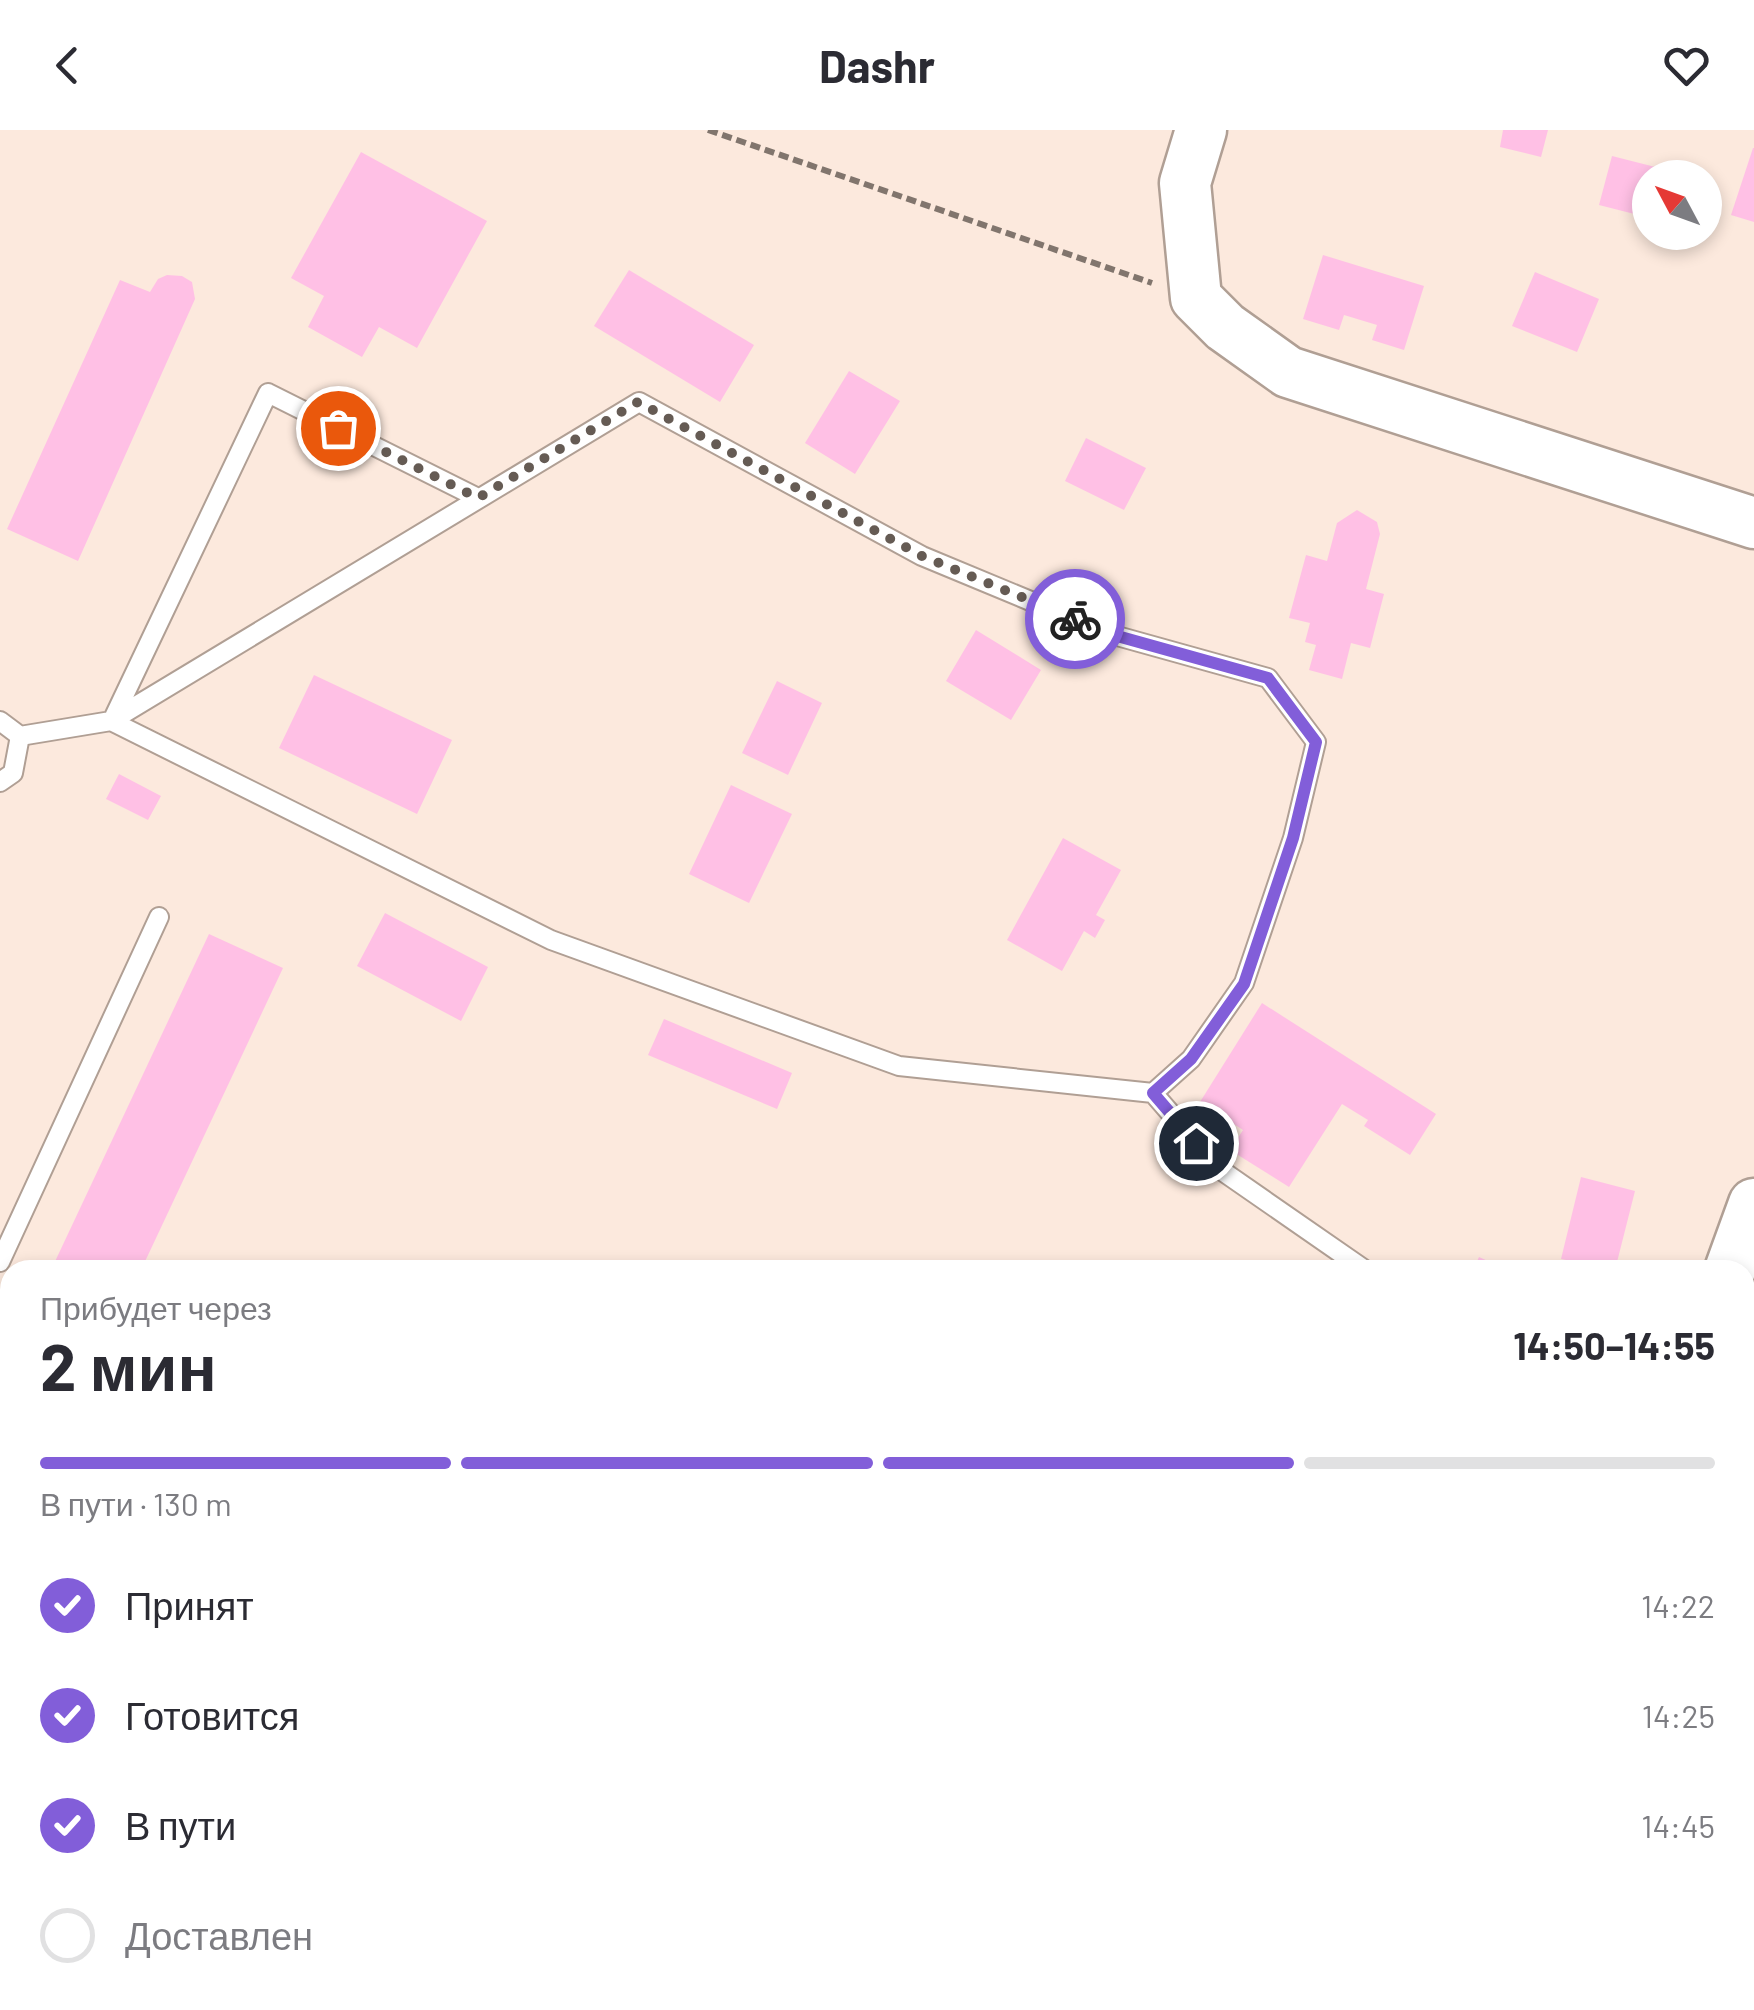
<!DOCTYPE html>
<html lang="ru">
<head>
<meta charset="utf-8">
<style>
	:root { --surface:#fff; --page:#f2f2f3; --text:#2b2b33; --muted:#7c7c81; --line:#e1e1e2; --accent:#825ed9 }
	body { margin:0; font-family:Barlow,sans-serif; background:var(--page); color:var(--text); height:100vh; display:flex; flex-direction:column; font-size:38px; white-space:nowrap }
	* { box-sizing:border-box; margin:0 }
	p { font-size:32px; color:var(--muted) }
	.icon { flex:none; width:55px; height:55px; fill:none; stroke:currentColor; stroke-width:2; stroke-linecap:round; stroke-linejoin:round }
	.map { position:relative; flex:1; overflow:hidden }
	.sheet { position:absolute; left:0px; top:1130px; width:1755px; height:750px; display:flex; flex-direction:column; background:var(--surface); border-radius:30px 30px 0 0; box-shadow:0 5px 15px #0003 }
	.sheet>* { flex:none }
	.needle { width:65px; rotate:311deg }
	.buttons { position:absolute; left:1632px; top:30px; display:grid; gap:20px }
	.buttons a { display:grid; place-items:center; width:90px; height:90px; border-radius:50%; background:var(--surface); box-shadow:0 5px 15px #0003; font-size:50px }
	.pin { position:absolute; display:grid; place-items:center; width:85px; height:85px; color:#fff; margin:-42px; border:5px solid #fff; border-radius:50%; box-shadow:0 2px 10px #0007 }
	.courier { position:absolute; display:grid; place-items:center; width:100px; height:100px; margin:-50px; border:8px solid #825ed9; border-radius:50%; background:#fff; color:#222; box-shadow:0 2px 12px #0007 }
	.summary em { font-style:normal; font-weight:700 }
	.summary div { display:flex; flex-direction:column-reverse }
	.summary { display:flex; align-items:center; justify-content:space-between; height:170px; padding:0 40px }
	h1 { font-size:65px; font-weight:700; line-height:75px }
	.bar { display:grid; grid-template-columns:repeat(4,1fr); gap:15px 10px; align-content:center; height:120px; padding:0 40px }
	.bar i { height:12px; border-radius:8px; background:var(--line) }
	.bar .selected { background:var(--accent) }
	.bar p { grid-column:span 4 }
	ol { padding:0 40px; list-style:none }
	li { display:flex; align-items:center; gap:30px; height:110px }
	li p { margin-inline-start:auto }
	li .icon { padding:10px; border-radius:50%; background:var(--accent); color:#fff; stroke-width:4 }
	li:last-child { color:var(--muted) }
	li i { width:55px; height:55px; border:5px solid var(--line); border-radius:50% }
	header { display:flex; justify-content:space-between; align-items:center; height:130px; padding:0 40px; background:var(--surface); font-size:45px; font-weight:700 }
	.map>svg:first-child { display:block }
	.building { fill:#ffc0e5 }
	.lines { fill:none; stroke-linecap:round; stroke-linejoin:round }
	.lane-casing { stroke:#b09f94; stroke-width:22 }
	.secondary-casing { stroke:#b09f94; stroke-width:55 }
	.path { stroke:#81756d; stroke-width:6; stroke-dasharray:10 5; stroke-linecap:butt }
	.lane { stroke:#fff; stroke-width:18 }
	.secondary { stroke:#fff; stroke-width:50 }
	.done { stroke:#655b54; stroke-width:10; stroke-dasharray:0 18 }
	.route { stroke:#825ed9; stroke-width:12 }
</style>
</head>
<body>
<header><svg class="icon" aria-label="back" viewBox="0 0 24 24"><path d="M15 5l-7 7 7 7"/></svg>Dashr<svg class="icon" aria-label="heart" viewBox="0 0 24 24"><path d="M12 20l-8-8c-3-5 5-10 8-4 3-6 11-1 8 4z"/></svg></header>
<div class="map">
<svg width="1754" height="1880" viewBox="0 0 1754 1880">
	<rect width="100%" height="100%" fill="#fce9dd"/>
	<!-- building -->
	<path class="building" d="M 1503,0 L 1548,0 L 1541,27 L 1500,17 Z
		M 1753,18 L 1754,18 L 1754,92 L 1731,85 Z
		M 361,22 L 487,91 L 417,218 L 379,197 L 362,227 L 308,197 L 324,166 L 291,148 Z
		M 1612,26 L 1675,42 L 1673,48 L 1650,48 L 1650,88 L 1599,75 Z
		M 1323,125 L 1424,156 L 1404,220 L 1372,210 L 1377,195 L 1344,185 L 1339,200 L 1303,189 Z
		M 629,140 L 754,215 L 720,272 L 594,196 Z
		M 1535,142 L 1599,169 L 1577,222 L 1512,196 Z
		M 167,145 L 182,146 L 192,152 L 195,169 L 78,431 L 7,399 L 120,150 L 150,162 L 158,149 Z
		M 849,241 L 900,271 L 855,344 L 805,313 Z
		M 1086,308 L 1146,338 L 1124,380 L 1065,351 Z
		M 1357,380 L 1377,392 L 1380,404 L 1366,459 L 1384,464 L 1370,518 L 1351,513 L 1342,549 L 1309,540 L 1316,515 L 1305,512 L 1310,493 L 1289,488 L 1306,425 L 1327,431 L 1337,393 Z
		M 976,500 L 1041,540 L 1011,590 L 946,551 Z
		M 314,545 L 452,610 L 417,684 L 279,618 Z
		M 777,551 L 822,573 L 788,645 L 742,623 Z
		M 119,644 L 161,666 L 148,690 L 106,669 Z
		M 731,655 L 792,684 L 749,773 L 689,744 Z
		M 1063,708 L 1121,740 L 1096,785 L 1105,790 L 1095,808 L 1084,801 L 1062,841 L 1007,810 Z
		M 385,783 L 488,837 L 461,891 L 357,836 Z
		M 209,804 L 283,838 L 141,1140 L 51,1140 Z
		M 1262,873 L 1436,984 L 1410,1025 L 1364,996 L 1368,990 L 1342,974 L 1289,1057 L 1230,1020 L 1243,1000 L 1200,972 Z
		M 664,889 L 792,943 L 777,979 L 648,925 Z
		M 1581,1047 L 1635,1061 L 1615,1140 L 1561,1129 Z
		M 1479,1127 L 1508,1140 L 1473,1140 Z"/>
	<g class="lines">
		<!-- lane casing -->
		<g class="lane-casing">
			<path id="lane" d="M 0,591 L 20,606 L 111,591 L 551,810 L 899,936 L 1153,963 L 1218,1038 L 1365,1140
				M 111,591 L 639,272 L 922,426 L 1110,504 L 1268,548 L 1316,612 L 1293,708 L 1244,853 L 1191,929 L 1153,963
				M 112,591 L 268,263 L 478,368
				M 0,652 L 13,643 L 20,606
				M 0,1132 L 159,787
				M 1745,1170 L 1754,1172
				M 0,1529 L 10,1659
				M 354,1870 L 356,1880"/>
		</g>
		<!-- secondary casing -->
		<g class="secondary-casing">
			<path id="secondary" d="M 1201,0 L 1185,53 L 1196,168 L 1225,197 L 1288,242 L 1754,393
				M 1730,1140 L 1754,1074
				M 0,1739 L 10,1741
				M 438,1870 L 471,1880
				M 1314,1880 L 1321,1870"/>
		</g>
		<!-- path -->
		<path class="path" d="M 708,0 L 1152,153
			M 1745,1735 L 1754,1738"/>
		<!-- lane -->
		<use href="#lane" class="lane"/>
		<!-- secondary -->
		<use href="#secondary" class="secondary"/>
	</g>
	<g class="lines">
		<!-- done -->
		<path class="done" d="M 338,298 L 478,368 L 638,272 L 922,426 L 1075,489"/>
		<!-- route -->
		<path class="route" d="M 1075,489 L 1110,504 L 1268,548 L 1316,612 L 1293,708 L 1244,854 L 1191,929 L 1153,963 L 1196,1013"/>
	</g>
</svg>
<div class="buttons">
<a><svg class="needle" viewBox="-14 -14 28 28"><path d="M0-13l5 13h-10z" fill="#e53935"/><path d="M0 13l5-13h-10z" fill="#7c7c81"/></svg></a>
</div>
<div class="pin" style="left:338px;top:298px;background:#ea580c"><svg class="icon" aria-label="bag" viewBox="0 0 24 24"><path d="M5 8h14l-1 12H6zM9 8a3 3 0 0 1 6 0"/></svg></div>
<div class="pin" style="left:1196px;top:1013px;background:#1f2937"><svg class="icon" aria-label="home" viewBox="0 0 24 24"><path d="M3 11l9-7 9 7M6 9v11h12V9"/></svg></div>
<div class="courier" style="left:1075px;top:489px"><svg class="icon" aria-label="bike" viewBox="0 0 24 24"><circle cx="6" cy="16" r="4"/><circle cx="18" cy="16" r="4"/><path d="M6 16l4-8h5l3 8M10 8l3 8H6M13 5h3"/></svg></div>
<section class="sheet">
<div class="summary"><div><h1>2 мин</h1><p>Прибудет через</p></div><em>14:50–14:55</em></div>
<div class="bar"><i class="selected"></i><i class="selected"></i><i class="selected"></i><i></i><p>В пути · 130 m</p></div>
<ol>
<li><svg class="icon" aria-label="check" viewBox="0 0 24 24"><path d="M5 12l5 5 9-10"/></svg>Принят<p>14:22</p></li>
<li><svg class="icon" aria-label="check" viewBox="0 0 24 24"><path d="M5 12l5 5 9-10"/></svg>Готовится<p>14:25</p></li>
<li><svg class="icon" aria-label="check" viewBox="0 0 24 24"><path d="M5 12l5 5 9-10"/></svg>В пути<p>14:45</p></li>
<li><i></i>Доставлен</li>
</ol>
</section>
</div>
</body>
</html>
